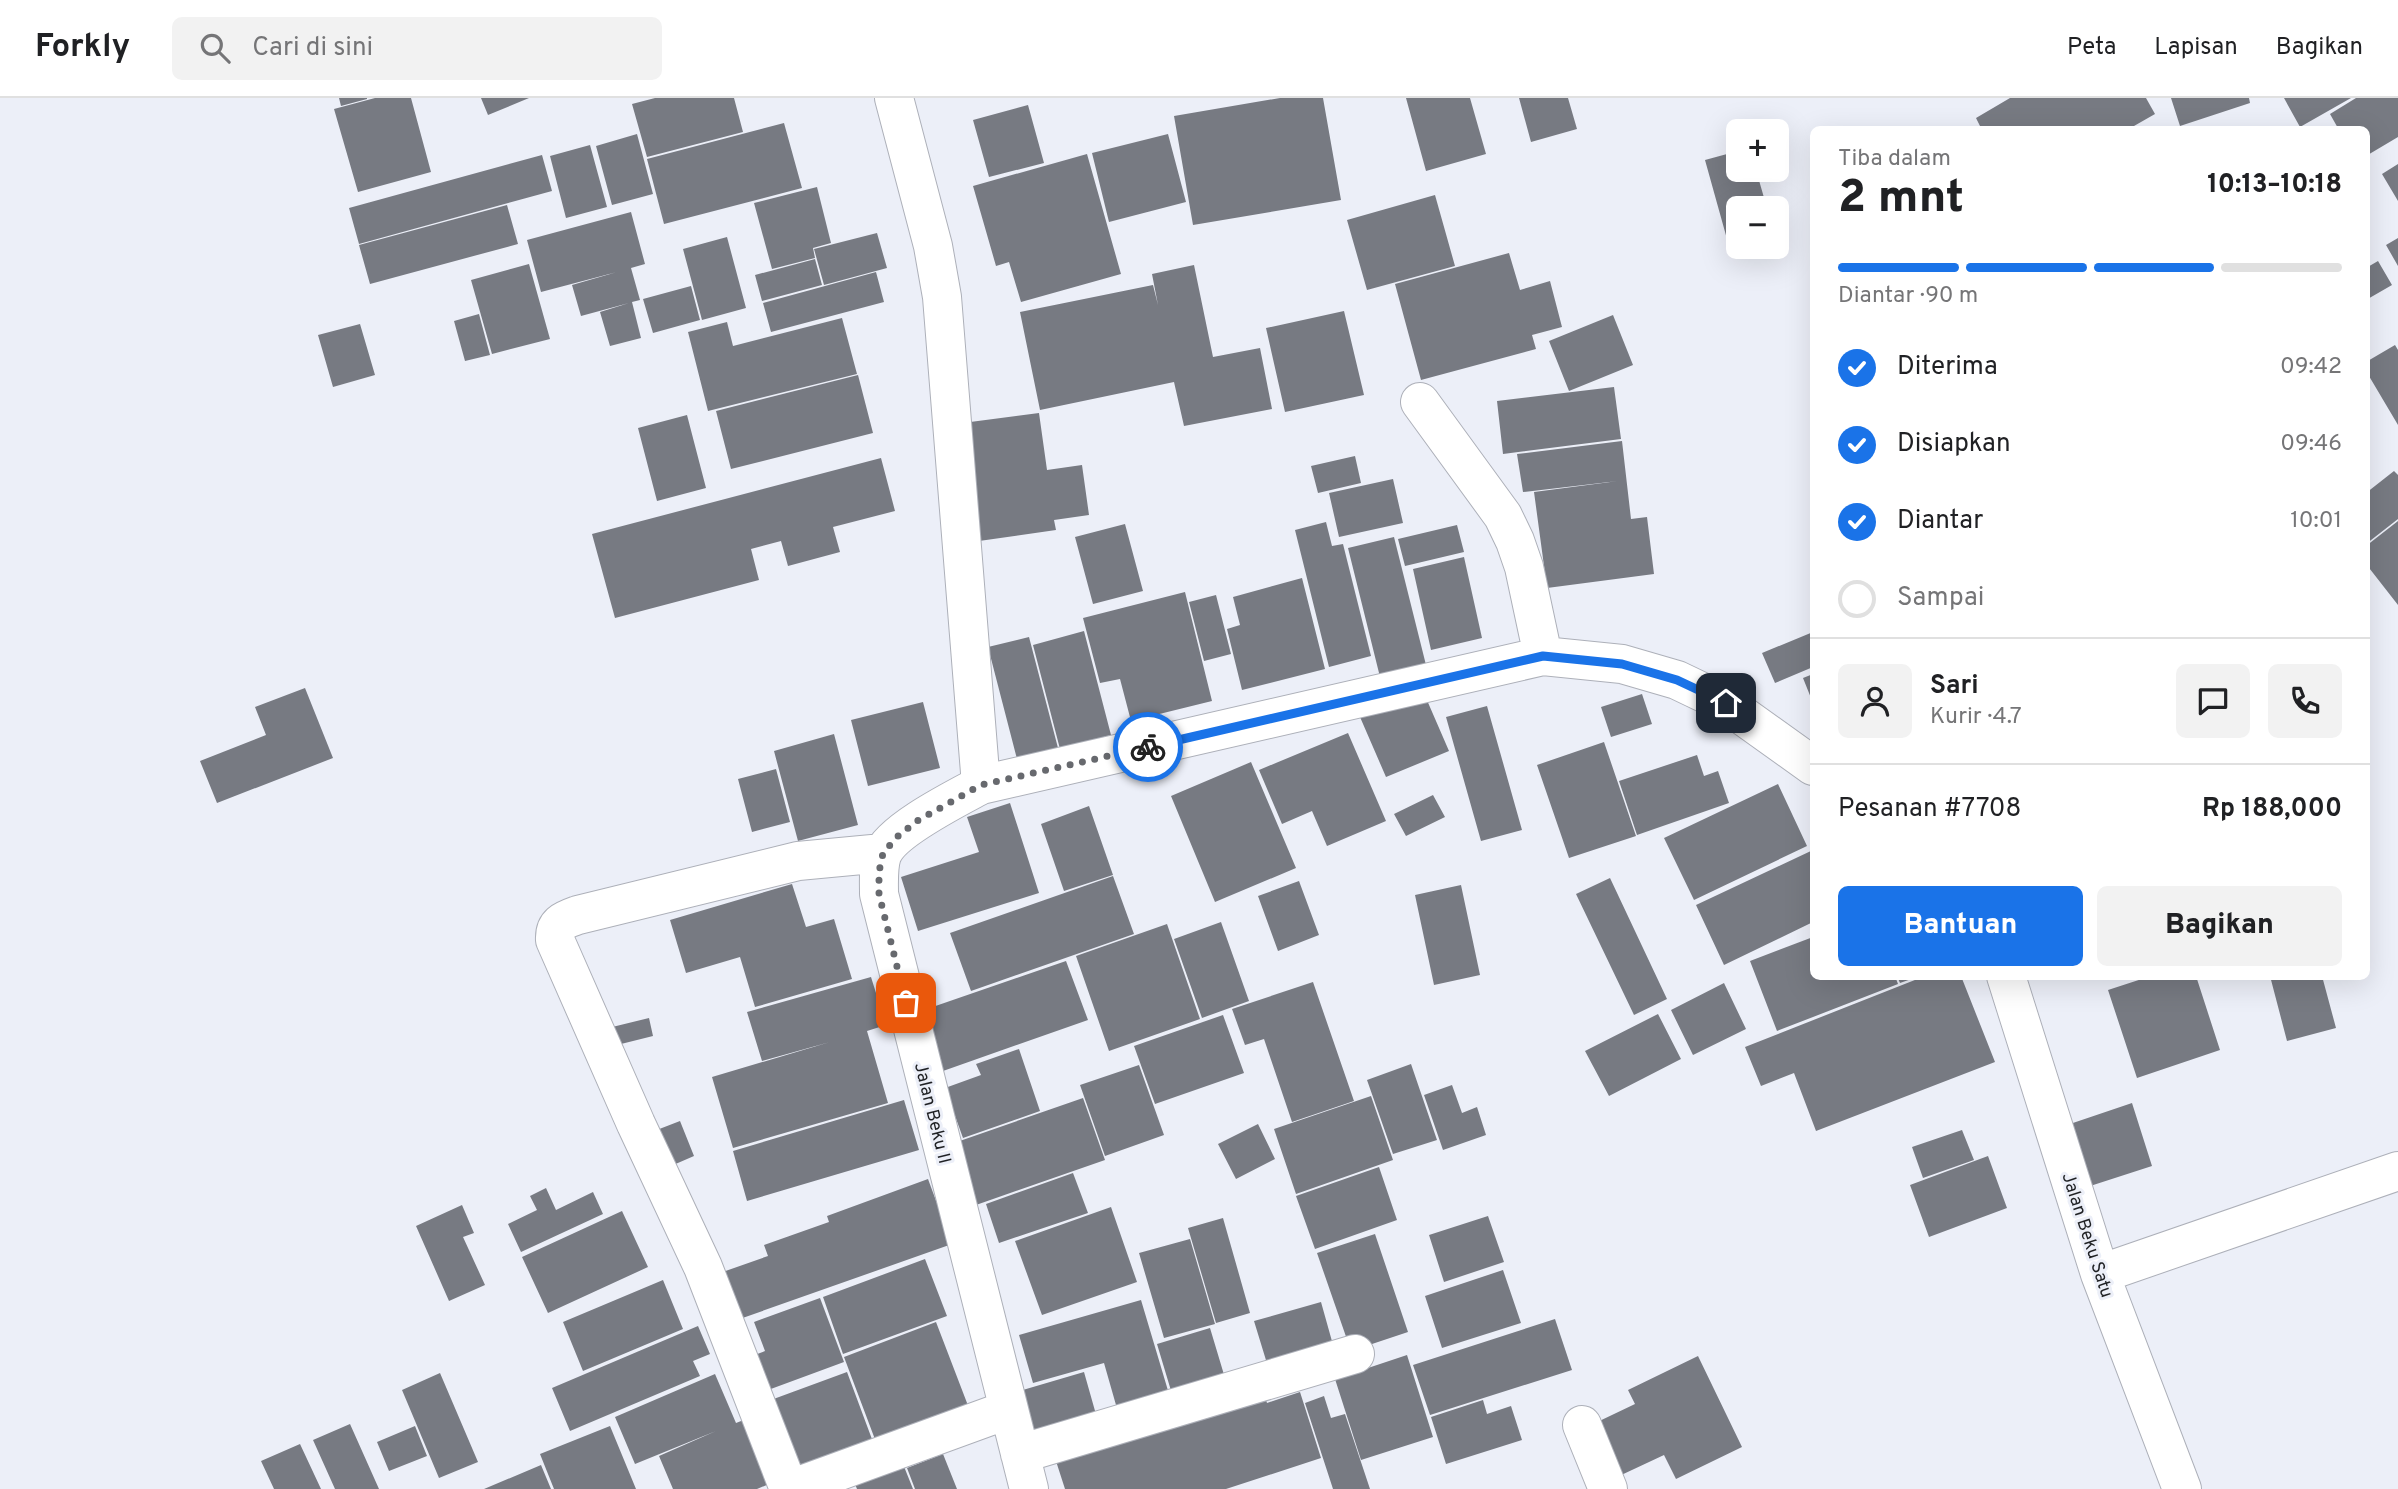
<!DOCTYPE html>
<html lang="id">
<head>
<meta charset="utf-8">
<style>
	:root { --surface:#fff; --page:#f2f2f2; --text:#202124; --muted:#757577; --line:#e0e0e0; --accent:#1a73e8 }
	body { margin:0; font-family:Overpass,sans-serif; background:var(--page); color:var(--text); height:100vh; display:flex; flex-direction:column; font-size:26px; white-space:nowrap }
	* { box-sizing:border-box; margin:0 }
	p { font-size:23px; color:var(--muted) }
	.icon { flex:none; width:38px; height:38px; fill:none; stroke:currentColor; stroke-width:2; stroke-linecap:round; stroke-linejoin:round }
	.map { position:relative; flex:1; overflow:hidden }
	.side { position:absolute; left:1810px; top:28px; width:560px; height:854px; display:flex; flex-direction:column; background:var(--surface); border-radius:10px; box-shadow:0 7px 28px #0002 }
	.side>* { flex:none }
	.buttons { position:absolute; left:1726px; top:21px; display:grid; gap:14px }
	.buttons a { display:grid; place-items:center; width:63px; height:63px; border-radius:10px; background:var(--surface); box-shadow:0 7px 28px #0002; font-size:35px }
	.pin { position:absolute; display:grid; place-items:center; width:60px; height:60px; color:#fff; margin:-30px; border-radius:14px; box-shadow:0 4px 10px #0006 }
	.courier { position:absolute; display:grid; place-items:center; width:70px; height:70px; margin:-35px; border:5px solid #1a73e8; border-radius:50%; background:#fff; color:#222; box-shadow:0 2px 9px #0007 }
	.overview em { font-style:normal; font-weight:800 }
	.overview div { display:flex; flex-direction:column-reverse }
	.overview { display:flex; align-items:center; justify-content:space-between; height:119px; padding:0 28px }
	h1 { font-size:46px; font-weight:800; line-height:52px }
	.bar { display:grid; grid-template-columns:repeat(4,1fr); gap:10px 7px; align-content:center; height:84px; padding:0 28px }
	.bar i { height:9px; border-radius:5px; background:var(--line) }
	.bar .active { background:var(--accent) }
	.bar p { grid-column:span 4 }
	.line { display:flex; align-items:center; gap:18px; padding:0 28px; border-top:2px solid var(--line) }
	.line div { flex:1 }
	.round { display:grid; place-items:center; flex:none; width:74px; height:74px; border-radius:10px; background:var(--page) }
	ol { padding:0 28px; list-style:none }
	li { display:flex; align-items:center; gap:21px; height:77px }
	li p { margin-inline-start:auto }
	li .icon { padding:7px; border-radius:50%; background:var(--accent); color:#fff; stroke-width:4 }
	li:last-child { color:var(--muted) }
	li i { width:38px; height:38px; border:4px solid var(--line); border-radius:50% }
	.button { display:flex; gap:14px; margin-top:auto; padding:14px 28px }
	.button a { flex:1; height:80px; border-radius:10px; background:var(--accent); color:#fff; font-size:28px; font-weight:800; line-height:80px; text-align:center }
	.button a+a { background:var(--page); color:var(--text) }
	header { display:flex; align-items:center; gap:42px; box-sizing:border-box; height:98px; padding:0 35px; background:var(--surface); border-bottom:2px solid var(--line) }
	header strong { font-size:33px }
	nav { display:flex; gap:38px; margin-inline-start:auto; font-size:24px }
	.search { width:490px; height:63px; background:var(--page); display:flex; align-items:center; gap:18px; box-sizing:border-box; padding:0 24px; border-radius:10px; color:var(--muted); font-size:26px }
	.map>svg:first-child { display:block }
	.building { fill:#777a82 }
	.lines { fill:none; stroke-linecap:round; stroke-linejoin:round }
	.minor-casing { stroke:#adb0b9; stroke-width:40 }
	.minor { stroke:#fff; stroke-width:38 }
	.done { stroke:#67696e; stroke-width:7; stroke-dasharray:0 12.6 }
	.route { stroke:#1a73e8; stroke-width:9 }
	.labels { text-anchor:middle; stroke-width:6; stroke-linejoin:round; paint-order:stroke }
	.street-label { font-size:18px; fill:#1f2124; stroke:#eceff8 }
</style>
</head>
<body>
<header>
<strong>Forkly</strong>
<div class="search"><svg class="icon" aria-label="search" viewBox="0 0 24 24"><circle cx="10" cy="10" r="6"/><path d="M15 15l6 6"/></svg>Cari di sini</div>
<nav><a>Peta</a><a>Lapisan</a><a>Bagikan</a></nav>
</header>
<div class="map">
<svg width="2398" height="1391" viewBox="0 0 2398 1391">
	<rect width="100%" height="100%" fill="#eceff8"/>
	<!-- building -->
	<path class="building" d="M 339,0 L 367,0 L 367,1 L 341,8 Z
		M 375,0 L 411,0 L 431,74 L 358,94 L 334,11 Z
		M 481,0 L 529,0 L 488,17 Z
		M 655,0 L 734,0 L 743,34 L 647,59 L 632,6 Z
		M 1280,0 L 1323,0 L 1341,102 L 1193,127 L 1174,18 Z
		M 1406,0 L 1470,0 L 1486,56 L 1426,73 Z
		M 1519,0 L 1568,0 L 1577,31 L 1531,44 Z
		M 2010,0 L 2146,0 L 2155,16 L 2127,32 L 1982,32 L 1976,20 Z
		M 2171,0 L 2249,0 L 2250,5 L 2180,28 Z
		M 2284,0 L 2351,0 L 2300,29 Z
		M 2356,0 L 2398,0 L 2398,39 L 2366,58 L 2366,32 L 2339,32 L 2330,16 Z
		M 1028,7 L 1044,65 L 989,79 L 973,22 Z
		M 784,25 L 802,90 L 664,126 L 647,61 Z
		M 637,36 L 653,96 L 612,107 L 596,48 Z
		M 1168,36 L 1186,104 L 1109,124 L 1092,55 Z
		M 590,47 L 607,109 L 566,120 L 550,58 Z
		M 1738,53 L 1738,72 L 1756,72 L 1767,110 L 1738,110 L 1738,149 L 1768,150 L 1732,159 L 1705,62 Z
		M 1087,56 L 1121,176 L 1021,204 L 1009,164 L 996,168 L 973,88 Z
		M 542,57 L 552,93 L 359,146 L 349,110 Z
		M 2398,66 L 2398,103 L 2382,76 Z
		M 817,89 L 831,145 L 813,150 L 815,160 L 772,171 L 754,105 Z
		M 1435,97 L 1455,168 L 1367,192 L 1347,122 Z
		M 507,107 L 518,146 L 370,186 L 359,147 Z
		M 631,114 L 645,166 L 631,170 L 640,202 L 632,204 L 641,240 L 610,248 L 600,214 L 629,205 L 581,218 L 572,187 L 617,174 L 541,194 L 527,142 Z
		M 877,135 L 887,170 L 824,187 L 814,151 Z
		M 727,139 L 746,210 L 702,222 L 683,151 Z
		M 2398,140 L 2398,168 L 2386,147 Z
		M 1509,155 L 1520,192 L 1550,183 L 1562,229 L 1532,237 L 1536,251 L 1421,282 L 1395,186 Z
		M 815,161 L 822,187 L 762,203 L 755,177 Z
		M 2378,163 L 2392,187 L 2366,202 L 2366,170 Z
		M 529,166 L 550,241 L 492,256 L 471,182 Z
		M 1194,167 L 1213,259 L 1260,250 L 1272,311 L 1184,328 L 1174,284 L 1040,312 L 1020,214 L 1153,187 L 1158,207 L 1152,176 Z
		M 876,174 L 884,204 L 771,234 L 763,205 Z
		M 691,188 L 700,222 L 653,235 L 643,201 Z
		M 1344,213 L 1364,297 L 1285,314 L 1266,230 Z
		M 479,216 L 490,257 L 465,263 L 454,223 Z
		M 1613,217 L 1633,267 L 1569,293 L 1549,243 Z
		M 842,220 L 857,276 L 708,313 L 688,234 L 727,224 L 733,248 Z
		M 360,226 L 375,277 L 333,289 L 318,237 Z
		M 2395,247 L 2398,252 L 2398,327 L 2366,273 L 2366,264 Z
		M 858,277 L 873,335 L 731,371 L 716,313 Z
		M 1614,289 L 1621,341 L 1503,356 L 1497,303 Z
		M 1039,315 L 1047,372 L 1082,367 L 1089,417 L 1054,422 L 1056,432 L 972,444 L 955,326 Z
		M 687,317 L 706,390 L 657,403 L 638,330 Z
		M 1622,343 L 1631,421 L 1647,419 L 1654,476 L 1547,490 L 1534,394 L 1618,383 L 1523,394 L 1517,356 Z
		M 1355,358 L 1361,385 L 1318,395 L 1311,368 Z
		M 881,360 L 895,413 L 833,429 L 840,454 L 788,468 L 781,443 L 751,451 L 759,482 L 615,520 L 592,436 Z
		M 2394,373 L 2398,377 L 2398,421 L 2366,446 L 2366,395 Z
		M 1393,381 L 1403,425 L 1339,439 L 1329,395 Z
		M 2398,423 L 2398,507 L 2366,466 L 2366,448 Z
		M 1326,424 L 1332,448 L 1343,446 L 1371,558 L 1329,569 L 1295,432 Z
		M 1125,426 L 1143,493 L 1093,506 L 1075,439 Z
		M 1457,427 L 1464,454 L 1405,468 L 1398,441 Z
		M 1394,439 L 1427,571 L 1381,583 L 1348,450 Z
		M 1464,459 L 1482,540 L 1431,552 L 1413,471 Z
		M 1302,480 L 1325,571 L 1242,592 L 1227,531 L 1240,527 L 1233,499 Z
		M 1185,494 L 1212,603 L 1131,623 L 1120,581 L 1100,585 L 1083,520 Z
		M 1216,497 L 1231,556 L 1204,563 L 1189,504 Z
		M 1084,533 L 1111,637 L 1060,651 L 1033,547 Z
		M 1813,534 L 1813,569 L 1775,585 L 1762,555 Z
		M 1029,539 L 1058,650 L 1017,661 L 988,549 Z
		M 1813,576 L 1813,605 L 1803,580 Z
		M 305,590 L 333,660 L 217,705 L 200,663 L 266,637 L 255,609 Z
		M 1423,593 L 1449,653 L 1386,679 L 1360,619 Z
		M 1642,596 L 1652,626 L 1611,639 L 1601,609 Z
		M 923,604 L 940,670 L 868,688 L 851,622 Z
		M 1487,608 L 1522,732 L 1481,743 L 1446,619 Z
		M 1348,635 L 1386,723 L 1327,748 L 1312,713 L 1282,726 L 1259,672 Z
		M 834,636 L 858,727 L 798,743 L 774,653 Z
		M 1604,644 L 1636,738 L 1569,760 L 1537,667 Z
		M 1697,657 L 1704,678 L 1718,673 L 1729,705 L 1637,737 L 1619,683 Z
		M 1251,664 L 1296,770 L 1215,804 L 1171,698 Z
		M 776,671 L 790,724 L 752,734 L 738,681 Z
		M 1778,686 L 1807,748 L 1694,802 L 1664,740 Z
		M 1433,697 L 1445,719 L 1406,738 L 1394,716 Z
		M 1010,705 L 1039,795 L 918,833 L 901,779 L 979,754 L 967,719 Z
		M 1089,708 L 1113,777 L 1064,793 L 1041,726 Z
		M 1813,752 L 1813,824 L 1724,867 L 1696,807 Z
		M 1113,778 L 1134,836 L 971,893 L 950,835 Z
		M 1610,780 L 1667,901 L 1634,917 L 1576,796 Z
		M 1299,783 L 1319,837 L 1278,853 L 1258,798 Z
		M 792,786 L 806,829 L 834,821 L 852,881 L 755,909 L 740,859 L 686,875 L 670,822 Z
		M 1461,787 L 1480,877 L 1434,887 L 1415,797 Z
		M 1221,824 L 1249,903 L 1202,920 L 1174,841 Z
		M 1167,826 L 1200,921 L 1109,953 L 1076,858 Z
		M 1813,839 L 1813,878 L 1895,878 L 1898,886 L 1777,933 L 1750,863 Z
		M 1066,863 L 1088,922 L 943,973 L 921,913 Z
		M 1897,878 L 1917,878 L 1917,879 L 1900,885 Z
		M 1925,878 L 1961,878 L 1995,964 L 1816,1033 L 1794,975 L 1761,988 L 1745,949 Z
		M 2151,878 L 2196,878 L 2220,952 L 2137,980 L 2108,892 Z
		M 2270,878 L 2322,878 L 2336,930 L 2287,943 Z
		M 871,879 L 886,927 L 867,933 L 888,1005 L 733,1050 L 712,979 L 830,944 L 762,963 L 747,914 Z
		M 1313,884 L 1354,1003 L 1292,1024 L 1264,941 L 1245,947 L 1232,911 Z
		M 1724,885 L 1746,931 L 1693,957 L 1671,912 Z
		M 1658,916 L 1681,961 L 1609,998 L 1585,953 Z
		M 1223,917 L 1244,975 L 1155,1006 L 1134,948 Z
		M 649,920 L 653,938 L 605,950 L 600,932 Z
		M 1019,951 L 1040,1013 L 963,1040 L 945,990 L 981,977 L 976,966 Z
		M 1411,966 L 1437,1042 L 1393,1056 L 1367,982 Z
		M 1139,967 L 1164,1037 L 1105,1058 L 1080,987 Z
		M 1452,987 L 1462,1015 L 1477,1009 L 1486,1037 L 1443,1052 L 1424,997 Z
		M 1371,998 L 1393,1062 L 1296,1096 L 1274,1031 Z
		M 1083,1000 L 1105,1062 L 976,1107 L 954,1045 Z
		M 904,1002 L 919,1052 L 747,1103 L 733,1053 Z
		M 2132,1005 L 2152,1068 L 2084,1090 L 2064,1028 Z
		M 680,1023 L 694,1058 L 664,1071 L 649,1035 Z
		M 1258,1026 L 1275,1061 L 1236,1081 L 1218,1046 Z
		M 1962,1032 L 1974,1062 L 1923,1080 L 1912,1049 Z
		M 1988,1058 L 2007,1110 L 1929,1139 L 1910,1087 Z
		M 1379,1069 L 1397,1122 L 1315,1151 L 1296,1098 Z
		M 1073,1075 L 1088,1115 L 999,1145 L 986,1106 Z
		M 928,1081 L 952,1146 L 734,1223 L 717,1176 L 768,1158 L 764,1147 L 829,1124 L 827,1118 Z
		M 546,1090 L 556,1112 L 593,1094 L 603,1116 L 521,1154 L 508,1126 L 537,1112 L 530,1098 Z
		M 462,1107 L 474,1135 L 463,1139 L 485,1187 L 449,1203 L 416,1128 Z
		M 1111,1109 L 1137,1184 L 1042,1217 L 1015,1143 Z
		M 622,1113 L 648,1169 L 548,1215 L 522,1159 Z
		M 1488,1118 L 1504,1164 L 1444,1184 L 1429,1137 Z
		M 1223,1120 L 1250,1215 L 1216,1225 L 1188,1130 Z
		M 1375,1136 L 1408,1234 L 1351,1253 L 1317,1155 Z
		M 1190,1141 L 1215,1226 L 1164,1240 L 1139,1155 Z
		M 925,1161 L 947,1218 L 843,1256 L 823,1199 Z
		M 1503,1172 L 1521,1225 L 1442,1250 L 1425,1198 Z
		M 663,1182 L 683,1231 L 583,1273 L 563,1224 Z
		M 820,1200 L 844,1264 L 757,1296 L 744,1261 L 765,1253 L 754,1224 Z
		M 1141,1202 L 1172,1306 L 1120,1321 L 1104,1265 L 1033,1285 L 1019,1237 Z
		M 1321,1204 L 1335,1254 L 1269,1272 L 1254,1223 Z
		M 1555,1221 L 1572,1272 L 1430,1317 L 1413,1267 Z
		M 936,1224 L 972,1318 L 879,1352 L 844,1259 Z
		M 698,1228 L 710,1256 L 693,1263 L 700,1278 L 570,1333 L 552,1290 Z
		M 1210,1230 L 1228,1290 L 1175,1306 L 1157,1246 Z
		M 1407,1257 L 1433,1339 L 1361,1362 L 1335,1281 Z
		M 1698,1258 L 1742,1349 L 1676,1381 L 1664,1357 L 1617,1379 L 1591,1327 L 1635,1306 L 1628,1292 Z
		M 847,1274 L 876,1352 L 790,1384 L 760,1306 Z
		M 1084,1274 L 1099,1327 L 1031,1347 L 1016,1294 Z
		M 440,1275 L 478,1364 L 439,1380 L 402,1292 Z
		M 715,1276 L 736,1325 L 754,1318 L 781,1381 L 757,1391 L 673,1391 L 659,1358 L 716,1333 L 635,1366 L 615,1319 Z
		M 1263,1293 L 1267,1305 L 1300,1294 L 1321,1360 L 1226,1391 L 1065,1391 L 1055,1360 Z
		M 1324,1298 L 1331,1320 L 1345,1316 L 1370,1391 L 1333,1391 L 1305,1305 Z
		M 1483,1302 L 1487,1316 L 1511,1308 L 1522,1342 L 1446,1366 L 1431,1319 Z
		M 350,1326 L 379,1391 L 335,1391 L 313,1342 Z
		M 415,1328 L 427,1358 L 389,1373 L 377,1344 Z
		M 610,1328 L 636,1391 L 554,1391 L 540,1356 Z
		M 300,1346 L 321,1391 L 274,1391 L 261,1363 Z
		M 943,1356 L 957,1391 L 915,1391 L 907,1370 Z
		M 903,1366 L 913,1391 L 857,1391 L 855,1386 Z
		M 541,1367 L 551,1391 L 484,1391 Z"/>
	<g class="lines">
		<!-- minor casing -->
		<g class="minor-casing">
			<path id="minor" d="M 894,0 L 933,148 L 942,199 L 981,687
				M 1420,304 L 1503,418 L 1515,443 L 1524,469 L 1543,558
				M 2006,878 L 2100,1176 L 2182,1391
				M 2100,1176 L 2398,1073
				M 1582,1327 L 1608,1391
				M 1020,1356 L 1355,1256
				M 789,1391 L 703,1169 L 636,1026 L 555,842 C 554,825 564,822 578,817 L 798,763 L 883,755
				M 790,1391 L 1007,1312
				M 1029,1391 L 879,796 C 879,783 878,769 882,757 C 892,732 957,700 981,687 L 1543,558 L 1622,566 L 1677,582 L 1725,605 L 1813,668"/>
		</g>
		<!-- minor -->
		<use href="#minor" class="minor"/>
	</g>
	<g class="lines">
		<!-- done -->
		<path class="done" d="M 906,905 L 879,796 L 879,774 L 883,755 L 897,739 L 917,723 L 981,687 L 1148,649"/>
		<!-- route -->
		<path class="route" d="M 1148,649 L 1543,558 L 1622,566 L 1677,582 L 1726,605"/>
	</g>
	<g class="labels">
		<!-- street labels -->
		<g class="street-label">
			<text transform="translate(933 1015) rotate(76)" y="6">Jalan Beku II</text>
			<text transform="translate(2088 1137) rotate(72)" y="6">Jalan Beku Satu</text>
		</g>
	</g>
</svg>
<div class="buttons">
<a>+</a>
<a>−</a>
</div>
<div class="pin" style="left:906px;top:905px;background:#ea580c"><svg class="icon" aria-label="bag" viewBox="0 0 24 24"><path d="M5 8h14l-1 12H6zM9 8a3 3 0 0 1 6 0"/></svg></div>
<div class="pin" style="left:1726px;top:605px;background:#1f2937"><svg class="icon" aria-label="home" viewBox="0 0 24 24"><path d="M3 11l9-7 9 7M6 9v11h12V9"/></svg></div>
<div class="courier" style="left:1148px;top:649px"><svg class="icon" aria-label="bike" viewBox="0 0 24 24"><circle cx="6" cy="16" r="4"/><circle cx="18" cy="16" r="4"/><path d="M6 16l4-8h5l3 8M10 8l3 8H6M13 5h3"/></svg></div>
<section class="side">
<div class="overview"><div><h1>2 mnt</h1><p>Tiba dalam</p></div><em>10:13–10:18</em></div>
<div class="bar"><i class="active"></i><i class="active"></i><i class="active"></i><i></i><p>Diantar · 90 m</p></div>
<ol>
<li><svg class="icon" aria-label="check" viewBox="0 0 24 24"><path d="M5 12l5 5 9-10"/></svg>Diterima<p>09:42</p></li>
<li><svg class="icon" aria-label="check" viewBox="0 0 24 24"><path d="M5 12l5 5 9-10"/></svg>Disiapkan<p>09:46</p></li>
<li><svg class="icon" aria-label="check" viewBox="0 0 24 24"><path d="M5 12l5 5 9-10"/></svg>Diantar<p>10:01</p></li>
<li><i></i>Sampai</li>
</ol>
<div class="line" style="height:126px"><a class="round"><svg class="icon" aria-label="person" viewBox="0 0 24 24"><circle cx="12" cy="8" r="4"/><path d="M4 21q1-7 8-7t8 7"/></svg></a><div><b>Sari</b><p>Kurir · 4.7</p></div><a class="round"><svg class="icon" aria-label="chat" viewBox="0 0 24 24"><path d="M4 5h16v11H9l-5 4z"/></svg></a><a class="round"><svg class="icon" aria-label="phone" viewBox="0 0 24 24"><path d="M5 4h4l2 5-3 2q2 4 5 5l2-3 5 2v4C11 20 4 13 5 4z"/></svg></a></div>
<div class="line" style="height:91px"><div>Pesanan #7708</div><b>Rp 188,000</b></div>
<div class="button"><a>Bantuan</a><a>Bagikan</a></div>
</section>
</div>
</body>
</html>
